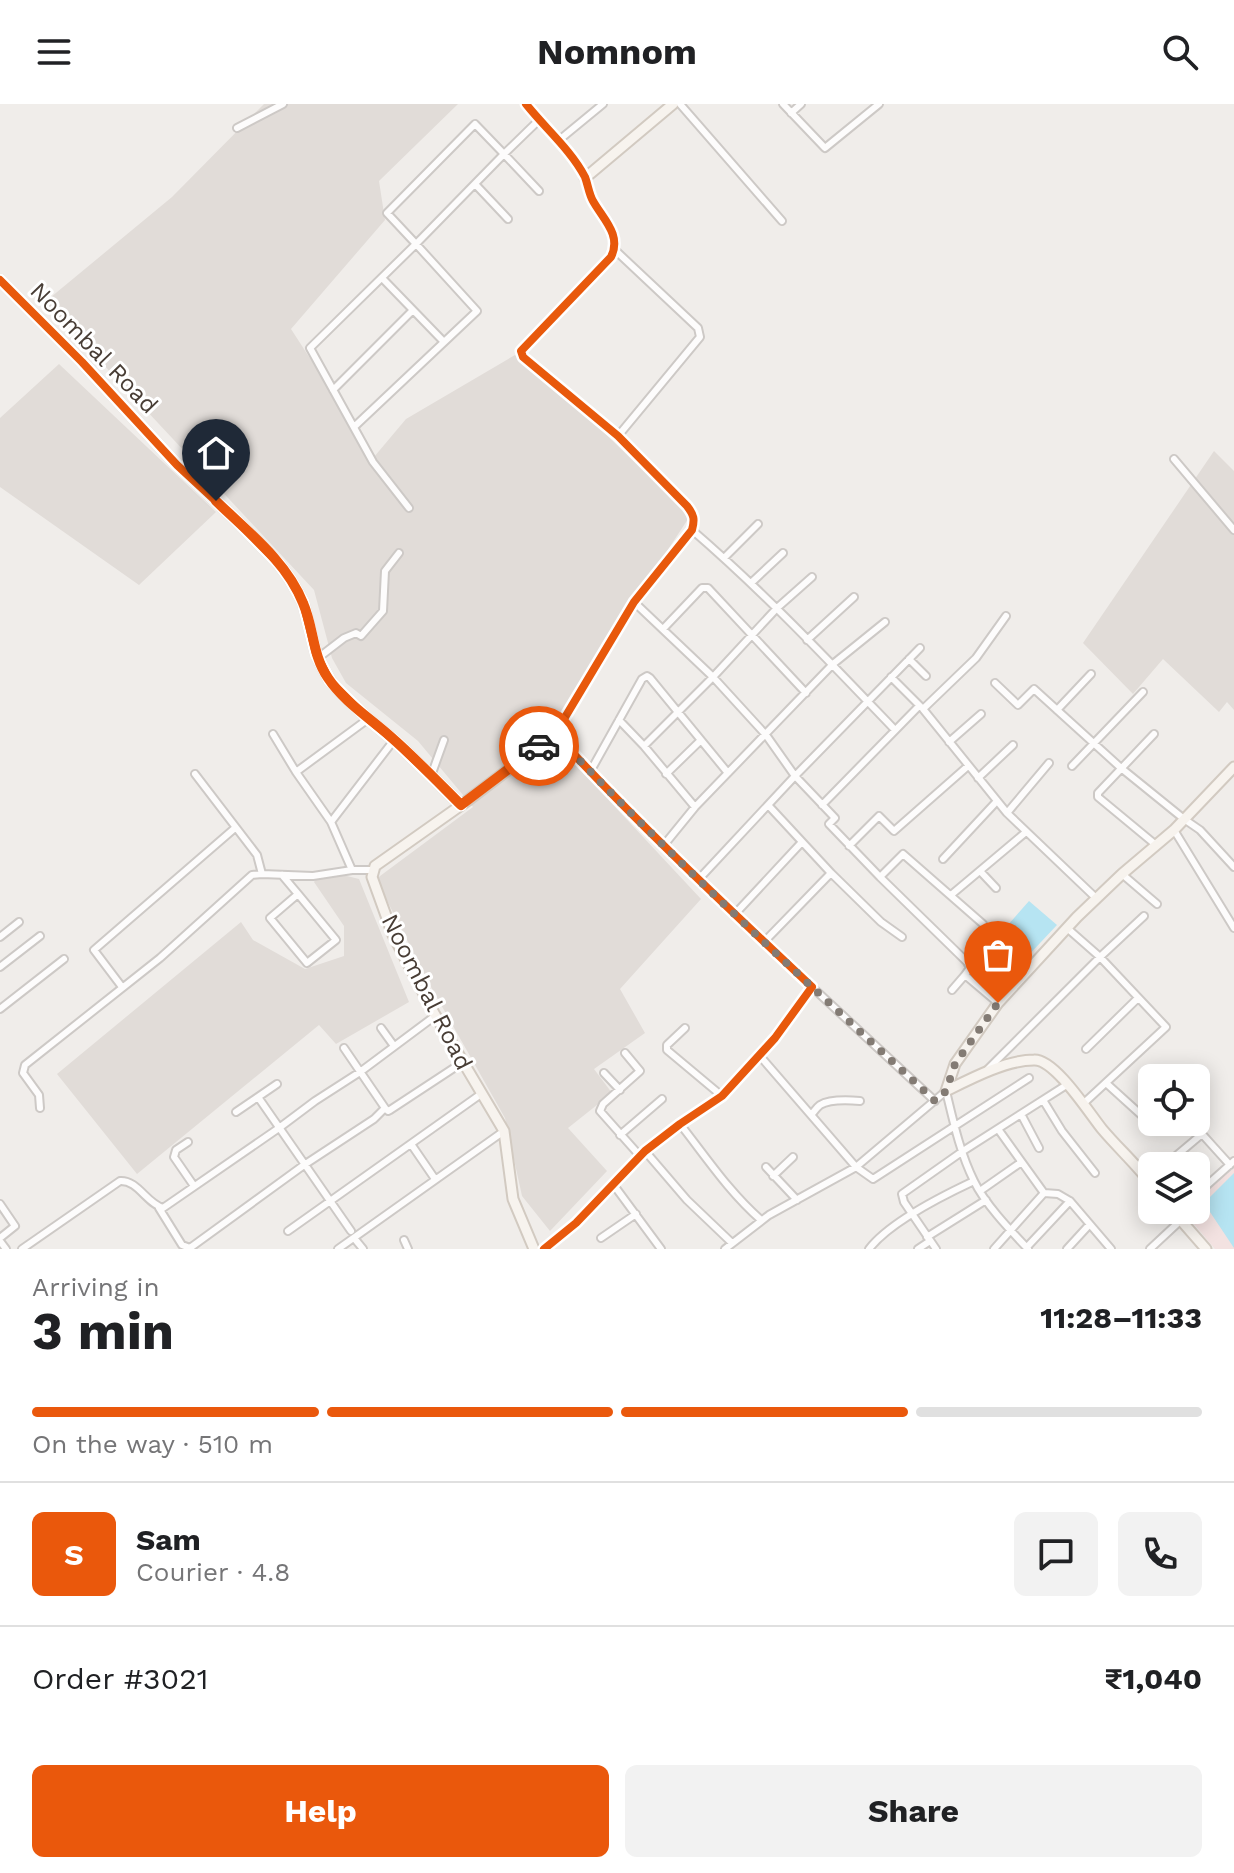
<!DOCTYPE html>
<html lang="en">
<head>
<meta charset="utf-8">
<style>
	:root { --surface:#fff; --page:#f2f2f2; --text:#202124; --muted:#757577; --line:#e0e0e0; --accent:#ea580c }
	body { margin:0; font-family:"Work Sans",sans-serif; background:var(--page); color:var(--text); height:100vh; display:flex; flex-direction:column; font-size:30px; white-space:nowrap }
	* { box-sizing:border-box; margin:0 }
	p { font-size:26px; color:var(--muted) }
	.icon { flex:none; width:44px; height:44px; fill:none; stroke:currentColor; stroke-width:2; stroke-linecap:round; stroke-linejoin:round }
	.map { position:relative; height:1145px; overflow:hidden }
	.panel { display:flex; flex-direction:column; background:var(--surface); flex:1 }
	.panel>* { flex:none }
	.buttons { position:absolute; left:1138px; top:960px; display:grid; gap:16px }
	.buttons a { display:grid; place-items:center; width:72px; height:72px; border-radius:12px; background:var(--surface); box-shadow:0 4px 20px #0003; font-size:40px }
	.pin { position:absolute; display:grid; place-items:center; width:68px; height:68px; color:#fff; margin:-82px -34px; border-radius:50% 50% 50% 0; rotate:-45deg; box-shadow:0 0 8px #0007 }
	.pin .icon { rotate:45deg }
	.courier { position:absolute; display:grid; place-items:center; width:80px; height:80px; margin:-40px; border:6px solid #ea580c; border-radius:50%; background:#fff; color:#222; box-shadow:0 2px 10px #0007 }
	.headline em { font-style:normal; font-weight:700 }
	.headline div { display:flex; flex-direction:column-reverse }
	.headline { display:flex; align-items:center; justify-content:space-between; height:136px; padding:0 32px }
	h1 { font-size:52px; font-weight:700; line-height:60px }
	.bar { display:grid; grid-template-columns:repeat(4,1fr); gap:12px 8px; align-content:center; height:96px; padding:0 32px }
	.bar i { height:10px; border-radius:6px; background:var(--line) }
	.bar .on { background:var(--accent) }
	.bar p { grid-column:span 4 }
	.line { display:flex; align-items:center; gap:20px; padding:0 32px; border-top:2px solid var(--line) }
	.line div { flex:1 }
	.round { display:grid; place-items:center; flex:none; width:84px; height:84px; border-radius:12px; background:var(--page) }
	.primary-button { display:flex; gap:16px; margin-top:auto; padding:16px 32px }
	.primary-button a { flex:1; height:92px; border-radius:12px; background:var(--accent); color:#fff; font-size:32px; font-weight:700; line-height:92px; text-align:center }
	.primary-button a+a { background:var(--page); color:var(--text) }
	header { display:flex; justify-content:space-between; align-items:center; height:104px; padding:0 32px; background:var(--surface); font-size:36px; font-weight:700 }
	.map>svg:first-child { display:block }
	.industrial { fill:#e1dcd8 }
	.medical { fill:#f3e2e1 }
	.water { fill:#b6e4f2 }
	.lines { fill:none; stroke-linecap:round; stroke-linejoin:round }
	.street-casing { stroke:#cdc9c6; stroke-width:10 }
	.secondary-casing { stroke:#d2cac1; stroke-width:13 }
	.street { stroke:#fdfcfc; stroke-width:6 }
	.secondary { stroke:#f7f3ee; stroke-width:9 }
	.cycleway-casing { stroke:#fff; stroke-width:13 }
	.cycleway { stroke:#e8590c; stroke-width:8 }
	.done { stroke:#837b74; stroke-width:8; stroke-dasharray:0 14.4 }
	.route { stroke:#ea580c; stroke-width:10 }
	.labels { text-anchor:middle; stroke-width:6; stroke-linejoin:round; paint-order:stroke }
	.street-label { font-size:24px; fill:#483d35; stroke:#fff }
</style>
</head>
<body>
<header><svg class="icon" aria-label="menu" viewBox="0 0 24 24"><path d="M4 6h16M4 12h16M4 18h16"/></svg>Nomnom<svg class="icon" aria-label="search" viewBox="0 0 24 24"><circle cx="10" cy="10" r="6"/><path d="M15 15l6 6"/></svg></header>
<div class="map">
<svg width="1234" height="1145" viewBox="0 0 1234 1145">
	<rect width="100%" height="100%" fill="#f0edea"/>
	<!-- industrial -->
	<path class="industrial" d="M 264,0 L 458,0 L 379,77 L 385,116 L 291,225 L 374,353 L 406,315 L 515,251 L 581,306 L 690,412 L 547,630 L 701,795 L 620,885 L 645,929 L 594,965 L 612,989 L 568,1024 L 607,1067 L 550,1127 L 522,1092 L 505,1014 L 431,883 L 376,775 L 473,703 L 418,637 L 346,579 L 332,554 L 314,486 L 45,198 L 172,93 Z
		M 59,260 L 216,408 L 139,481 L 0,383 L 0,314 Z
		M 1214,347 L 1234,367 L 1234,606 L 1227,598 L 1219,608 L 1163,555 L 1133,590 L 1083,539 Z
		M 323,766 L 359,775 L 409,898 L 336,940 L 319,921 L 137,1070 L 57,970 L 241,818 L 253,836 L 305,865 L 344,852 L 344,822 L 314,778 Z"/>
	<!-- medical -->
	<path class="medical" d="M 1234,1064 L 1234,1145 L 1215,1145 L 1184,1108 L 1186,1106 L 1196,1106 L 1196,1097 Z"/>
	<!-- water -->
	<path class="water" d="M 1029,797 L 1057,821 L 1025,855 L 1001,829 Z
		M 1234,1069 L 1234,1144 L 1204,1099 Z"/>
	<g class="lines">
		<!-- street casing -->
		<g class="street-casing">
			<path id="street" d="M 526,0 C 545,24 571,46 585,73 C 588,81 589,90 593,97 C 603,115 622,131 611,153 L 521,247 L 523,253 L 618,332 L 687,402 C 694,411 695,415 692,426 L 634,498 L 555,630 C 637,719 725,801 812,883 L 775,934 L 722,992 L 680,1020 L 645,1047 L 576,1119 L 544,1145
				M 680,0 L 782,117
				M 783,0 L 825,44 L 879,0
				M 791,9 L 801,0
				M 237,24 L 283,0
				M 558,37 L 603,0
				M 475,80 L 508,115
				M 615,146 L 698,224 L 700,233 L 618,332
				M 382,174 L 444,238
				M 333,286 L 413,206
				M 354,323 L 477,207 L 416,140 L 504,50 L 539,87
				M 1174,355 L 1234,426
				M 409,404 L 373,358 L 310,244 L 416,140 L 387,109 L 475,20 L 504,50 L 539,16
				M 692,426 C 764,488 829,557 895,626
				M 724,454 L 758,420
				M 751,479 L 783,449
				M 634,498 L 713,573 L 766,631 L 795,672 L 835,714 L 829,720 L 880,773 L 967,858 L 970,864 L 965,871
				M 663,525 L 702,484 L 708,484 L 806,589
				M 807,536 L 854,493
				M 318,554 L 344,534 L 356,529 L 361,532 L 383,507 L 385,467 L 399,449
				M 909,555 L 926,572
				M 891,573 L 923,605 L 1007,709 L 1096,794
				M 995,579 L 1018,601 L 1034,585 L 1121,664 L 1184,715 L 1200,726 L 1234,763
				M 923,605 L 976,554 L 1006,512
				M 1057,606 L 1091,570
				M 619,616 L 644,642 L 695,703
				M 273,630 L 296,668 L 331,718 L 352,766
				M 1154,630 L 1098,689 L 1098,693 L 1156,741
				M 949,638 L 981,610
				M 644,642 L 713,573 L 777,504 L 812,473
				M 1072,662 L 1143,588
				M 296,668 L 368,615
				M 590,668 L 642,575 L 647,572 L 650,574 L 728,669
				M 195,670 L 257,751 L 262,770
				M 666,670 L 701,636
				M 431,672 L 444,636
				M 978,674 L 1013,641
				M 822,701 L 919,602
				M 1007,709 L 1049,659
				M 331,718 L 394,636
				M 1174,726 L 1234,824
				M 664,741 L 695,703 L 833,560 L 885,518
				M 849,742 L 879,712 L 894,727 L 968,662
				M 943,755 L 997,697
				M 980,767 L 996,784
				M 831,769 L 881,818 L 902,833
				M 1122,770 L 1157,800
				M 282,771 L 298,790 L 270,814 L 307,859 L 336,836 L 298,790
				M 880,773 L 903,750 L 983,820
				M 698,776 L 795,672 L 920,544
				M 951,791 L 1026,728
				M 735,810 L 802,738
				M 1067,824 L 1100,853 L 1166,923 L 1084,999
				M 0,833 L 19,818
				M 764,838 L 831,769 L 768,701
				M 992,850 L 1021,875
				M 0,863 L 40,832
				M 122,883 L 94,846 L 235,724
				M 812,883 L 935,997
				M 952,886 L 965,871 L 998,899
				M 0,905 L 64,855
				M 381,924 L 394,942
				M 685,924 L 667,941 L 667,946 L 722,992
				M 1086,945 L 1137,895
				M 625,949 L 640,967 L 603,1000 L 600,1007 L 640,1052
				M 760,952 L 856,1063 L 873,1075 L 1029,974
				M 988,965 L 1100,853 L 1144,812
				M 604,969 L 620,986
				M 1106,979 L 1159,1027
				M 258,993 L 277,980
				M 1043,996 L 1062,1027 L 1095,1069
				M 40,1004 L 39,991 L 23,969 L 25,961 L 160,854 L 252,771 L 262,770 L 313,772 L 352,766 L 374,766
				M 385,1004 L 388,1007 L 390,1006 L 463,958
				M 236,1008 L 258,993 L 351,1127
				M 1021,1010 L 1039,1044
				M 811,1011 C 814,1008 816,1004 820,1001 C 830,995 848,996 860,997
				M 680,1020 C 706,1053 729,1088 761,1116
				M 998,1025 L 1044,1089
				M 620,1031 L 662,995
				M 188,1038 L 176,1046 L 174,1053 L 194,1082
				M 411,1040 L 435,1075
				M 645,1047 L 687,1096 L 732,1139
				M 1164,1062 L 1202,1030 L 1230,1061
				M 766,1063 L 797,1096
				M 773,1072 L 793,1053
				M 613,1080 L 661,1145
				M 980,1087 L 1020,1059
				M 1044,1089 L 1058,1090 L 1070,1097 L 1111,1145
				M 1196,1091 L 1234,1057
				M 0,1100 L 15,1122 L 0,1134
				M 159,1104 L 182,1141 L 190,1144 L 304,1061 L 374,1015 L 385,1004 L 344,944
				M 288,1127 L 481,990
				M 927,1133 L 986,1096
				M 354,1134 L 363,1145
				M 601,1134 L 636,1110
				M 404,1136 L 408,1145
				M 0,1137 L 6,1145
				M 1027,1143 L 1070,1097
				M 22,1145 L 120,1077 C 138,1076 146,1099 163,1104 L 279,1024 L 315,997 L 360,968 L 435,912
				M 338,1145 L 504,1027
				M 725,1145 L 769,1111 L 856,1063 L 946,987 C 953,1016 960,1049 974,1077 C 985,1100 1010,1126 1028,1145
				M 869,1145 C 889,1119 944,1091 974,1077
				M 918,1145 L 930,1137
				M 936,1145 L 904,1098 L 902,1090 L 963,1047 L 1068,980
				M 994,1145 L 1044,1089
				M 1067,1145 L 1089,1121
				M 1150,1145 L 1180,1117"/>
		</g>
		<!-- secondary casing -->
		<g class="secondary-casing">
			<path id="secondary" d="M 585,74 L 673,0
				M 0,176 L 82,258 L 177,361 L 233,413 L 279,460 L 290,475 L 303,498 L 316,550 L 330,577 L 368,615 L 396,638 L 461,701
				M 946,987 L 955,960 L 998,899 L 1077,813 L 1122,770 L 1174,726 L 1234,663
				M 946,987 C 970,975 1006,956 1034,956 C 1055,955 1089,1009 1102,1025 C 1118,1044 1137,1061 1152,1081
				M 1172,1106 L 1206,1145
				M 534,1145 L 513,1095 L 504,1027 L 434,909 L 393,831 L 372,773 L 375,762 L 467,697 L 555,630"/>
		</g>
		<!-- street -->
		<use href="#street" class="street"/>
		<!-- secondary -->
		<use href="#secondary" class="secondary"/>
		<!-- cycleway casing -->
		<g class="cycleway-casing">
			<path id="cycleway" d="M 526,0 C 545,24 571,46 585,73 C 588,81 589,90 593,97 C 603,115 622,131 611,153 L 521,247 L 523,253 L 618,332 L 687,402 C 694,411 695,415 692,426 L 634,498 L 555,630 C 637,719 725,801 812,883 L 775,934 L 722,992 L 680,1020 L 645,1047 L 576,1119 L 544,1145
				M 0,176 L 82,258 L 177,361 L 233,413 L 279,460 L 290,475 L 303,498 L 316,550 L 330,577 L 368,615 L 396,638 L 461,701"/>
		</g>
		<!-- cycleway -->
		<use href="#cycleway" class="cycleway"/>
	</g>
	<g class="lines">
		<!-- done -->
		<path class="done" d="M 539,642 L 555,630 C 675,759 806,877 935,997 L 946,987 L 955,960 L 998,899"/>
		<!-- route -->
		<path class="route" d="M 216,397 C 247,427 287,458 303,499 C 314,524 312,551 328,574 C 344,598 370,614 391,633 C 415,654 438,678 461,701 L 539,642"/>
	</g>
	<g class="labels">
		<!-- street labels -->
		<g class="street-label">
			<text transform="translate(94 244) rotate(46)" y="8">Noombal Road</text>
			<text transform="translate(427 888) rotate(63)" y="8">Noombal Road</text>
		</g>
	</g>
</svg>
<div class="buttons">
<a><svg class="icon" aria-label="locate" viewBox="0 0 24 24"><circle cx="12" cy="12" r="6"/><path d="M12 2v4M12 18v4M2 12h4M18 12h4"/></svg></a>
<a><svg class="icon" aria-label="layers" viewBox="0 0 24 24"><path d="M12 4l9 5-9 5-9-5zM3 14l9 5 9-5"/></svg></a>
</div>
<div class="pin" style="left:998px;top:899px;background:#ea580c"><svg class="icon" aria-label="bag" viewBox="0 0 24 24"><path d="M5 8h14l-1 12H6zM9 8a3 3 0 0 1 6 0"/></svg></div>
<div class="pin" style="left:216px;top:397px;background:#1f2937"><svg class="icon" aria-label="home" viewBox="0 0 24 24"><path d="M3 11l9-7 9 7M6 9v11h12V9"/></svg></div>
<div class="courier" style="left:539px;top:642px"><svg class="icon" aria-label="car" viewBox="0 0 24 24"><path d="M5 17H2v-5l4-1 3-4h7l3 4 3 1v5h-3M9 17h6M6 11h13"/><circle cx="7" cy="17" r="2"/><circle cx="17" cy="17" r="2"/></svg></div>
</div>
<section class="panel">
<div class="headline"><div><h1>3 min</h1><p>Arriving in</p></div><em>11:28–11:33</em></div>
<div class="bar"><i class="on"></i><i class="on"></i><i class="on"></i><i></i><p>On the way · 510 m</p></div>
<div class="line" style="height:144px"><b class="round" style="background:var(--accent);color:#fff">S</b><div><b>Sam</b><p>Courier · 4.8</p></div><a class="round"><svg class="icon" aria-label="chat" viewBox="0 0 24 24"><path d="M4 5h16v11H9l-5 4z"/></svg></a><a class="round"><svg class="icon" aria-label="phone" viewBox="0 0 24 24"><path d="M5 4h4l2 5-3 2q2 4 5 5l2-3 5 2v4C11 20 4 13 5 4z"/></svg></a></div>
<div class="line" style="height:104px"><div>Order #3021</div><b>₹1,040</b></div>
<div class="primary-button"><a>Help</a><a>Share</a></div>
</section>
</body>
</html>
